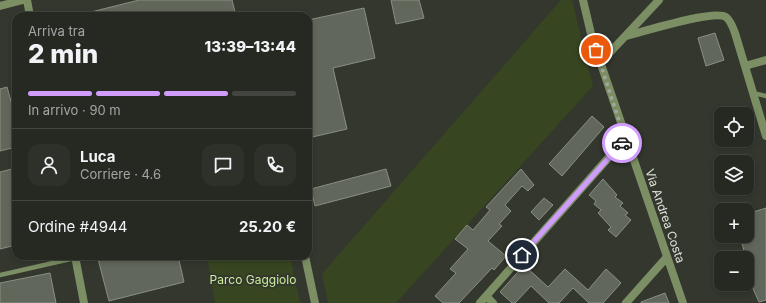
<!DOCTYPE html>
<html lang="it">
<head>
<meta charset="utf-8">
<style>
	:root { --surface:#262922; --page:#2e312a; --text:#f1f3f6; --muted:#a4a6a5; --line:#424540; --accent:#d09dfe }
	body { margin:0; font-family:Inter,sans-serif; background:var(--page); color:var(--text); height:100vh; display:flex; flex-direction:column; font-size:15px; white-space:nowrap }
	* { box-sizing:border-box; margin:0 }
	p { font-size:13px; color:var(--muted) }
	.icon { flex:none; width:22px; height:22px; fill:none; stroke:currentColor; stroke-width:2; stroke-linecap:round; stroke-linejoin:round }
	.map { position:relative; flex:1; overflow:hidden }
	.panel { position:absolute; left:12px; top:12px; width:300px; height:248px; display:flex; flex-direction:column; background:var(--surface); border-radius:12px; box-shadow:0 2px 6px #0003,0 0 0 1px var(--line) }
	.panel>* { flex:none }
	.controls { position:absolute; left:714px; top:107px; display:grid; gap:8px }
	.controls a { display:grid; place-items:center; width:40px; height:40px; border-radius:8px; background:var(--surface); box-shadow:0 2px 6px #0003,0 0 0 1px var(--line); font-size:20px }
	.pin { position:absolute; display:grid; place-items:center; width:34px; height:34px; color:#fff; margin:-17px; border:2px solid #fff; border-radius:50%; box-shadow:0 1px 4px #0007 }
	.courier { position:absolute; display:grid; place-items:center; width:40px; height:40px; margin:-20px; border:3px solid #d09dfe; border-radius:50%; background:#fff; color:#222; box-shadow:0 1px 5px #0007 }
	.summary em { font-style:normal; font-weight:800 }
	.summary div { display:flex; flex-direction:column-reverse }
	.summary { display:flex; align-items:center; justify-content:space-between; height:68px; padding:0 16px }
	h1 { font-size:26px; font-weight:800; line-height:30px }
	.bar { display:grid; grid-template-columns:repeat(4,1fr); gap:6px 4px; align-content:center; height:48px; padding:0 16px }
	.bar i { height:5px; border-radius:3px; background:var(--line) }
	.bar .active { background:var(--accent) }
	.bar p { grid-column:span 4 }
	.line { display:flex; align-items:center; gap:10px; padding:0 16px; border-top:1px solid var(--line) }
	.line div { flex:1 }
	.round { display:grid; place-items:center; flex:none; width:42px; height:42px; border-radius:12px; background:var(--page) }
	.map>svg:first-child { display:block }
	.green { fill:#374620 }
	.building { fill:#62675b; stroke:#898f82 }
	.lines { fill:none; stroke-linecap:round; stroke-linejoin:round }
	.lane { stroke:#7b8e64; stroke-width:4.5 }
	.street { stroke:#7b8e64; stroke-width:8 }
	.done { stroke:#a2a69d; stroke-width:4; stroke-dasharray:0 7.2 }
	.route { stroke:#d09dfe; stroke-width:5 }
	.labels { text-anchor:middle; stroke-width:4; stroke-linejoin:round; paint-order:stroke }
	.street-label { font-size:12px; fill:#dde1da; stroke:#33372d }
	.park-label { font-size:12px; fill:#c9ed9a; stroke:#33372d }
</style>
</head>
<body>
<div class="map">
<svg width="766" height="303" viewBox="0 0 766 303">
	<rect width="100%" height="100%" fill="#33372d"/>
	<!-- green -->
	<path class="green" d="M 561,0 L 572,0 L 593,86 L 396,303 L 328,303 L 322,274 Z
		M 207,256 L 290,256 L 300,303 L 215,303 Z"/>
	<!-- building -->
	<path class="building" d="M 139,0 L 232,0 L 236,16 L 87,16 L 87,13 Z
		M 391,0 L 419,0 L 424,18 L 396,24 Z
		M 364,8 L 375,58 L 333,68 L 347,129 L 308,138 L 308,20 Z
		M 715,33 L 724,60 L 706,66 L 698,38 Z
		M 7,87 L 16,119 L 16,147 L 0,151 L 0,89 Z
		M 592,116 L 604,127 L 562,176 L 549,164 Z
		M 16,168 L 16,245 L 0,249 L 0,172 Z
		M 386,169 L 391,186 L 315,206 L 311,189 Z
		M 521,169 L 534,185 L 528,191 L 522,186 L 505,205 L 511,211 L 499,224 L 502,226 L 488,241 L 506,256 L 494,270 L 492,268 L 459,303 L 443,303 L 435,296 L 456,273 L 450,269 L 468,249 L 455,239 L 467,225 L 473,230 L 490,210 L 486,207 Z
		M 603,179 L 617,195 L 615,197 L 623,203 L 620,206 L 628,213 L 625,215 L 631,220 L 616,237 L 608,230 L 611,227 L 598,213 L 601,210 L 594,204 L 596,201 L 589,195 Z
		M 544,198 L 553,205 L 539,220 L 531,212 Z
		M 766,208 L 766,300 L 759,302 L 750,282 L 753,281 L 747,265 L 747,258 L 745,258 L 742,252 L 744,251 L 740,236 L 747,236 L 747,214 Z
		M 109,256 L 178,256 L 184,282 L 109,301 L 98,259 Z
		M 524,265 L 548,287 L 565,269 L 588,290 L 606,269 L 621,283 L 603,303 L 589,303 L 573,288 L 559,303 L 549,303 L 531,286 L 515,303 L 512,303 L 500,292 Z
		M 50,273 L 56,303 L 0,303 L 0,283 Z
		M 665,293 L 669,303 L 641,303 L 641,302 Z"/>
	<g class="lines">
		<!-- lane -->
		<path class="lane" d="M 753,93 L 766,96
			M 0,275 L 75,258"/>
		<!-- street -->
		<path class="street" d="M 27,0 L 30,16
			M 583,0 L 592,38 L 683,303
			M 0,6 L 23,0
			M 626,36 C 643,32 714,9 726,17 C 731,21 733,28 735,33 L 766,136
			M 600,63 L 659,0
			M 745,66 L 766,60
			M 75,256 L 84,303
			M 305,256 L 315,303
			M 486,296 L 493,303
			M 480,303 L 625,139
			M 626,303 L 667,257"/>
	</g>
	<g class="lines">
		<!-- done -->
		<path class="done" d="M 596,50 L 625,139 L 622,143"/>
		<!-- route -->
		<path class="route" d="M 522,255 L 622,143"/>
	</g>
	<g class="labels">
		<!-- street labels -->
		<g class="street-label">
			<text transform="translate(665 216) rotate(71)" y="4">Via Andrea Costa</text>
		</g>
		<!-- park labels -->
		<g class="park-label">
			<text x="253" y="284">Parco Gaggiolo</text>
		</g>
	</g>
</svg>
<div class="controls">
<a><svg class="icon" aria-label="locate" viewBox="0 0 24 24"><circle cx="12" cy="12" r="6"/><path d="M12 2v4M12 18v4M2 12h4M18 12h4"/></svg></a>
<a><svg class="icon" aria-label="layers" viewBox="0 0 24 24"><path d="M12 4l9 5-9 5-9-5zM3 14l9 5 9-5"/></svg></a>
<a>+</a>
<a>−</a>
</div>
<div class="pin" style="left:596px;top:50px;background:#ea580c"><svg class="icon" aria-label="bag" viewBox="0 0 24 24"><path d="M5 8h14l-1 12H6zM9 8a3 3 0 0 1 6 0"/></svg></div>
<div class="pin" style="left:522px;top:255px;background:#1f2937"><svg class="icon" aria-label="home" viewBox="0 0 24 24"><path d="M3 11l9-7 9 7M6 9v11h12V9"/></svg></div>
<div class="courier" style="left:622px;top:143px"><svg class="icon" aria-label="car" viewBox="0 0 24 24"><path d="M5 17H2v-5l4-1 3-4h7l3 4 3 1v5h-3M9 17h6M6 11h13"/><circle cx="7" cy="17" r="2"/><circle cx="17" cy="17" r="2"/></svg></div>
<section class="panel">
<div class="summary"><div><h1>2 min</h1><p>Arriva tra</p></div><em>13:39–13:44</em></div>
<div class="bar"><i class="active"></i><i class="active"></i><i class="active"></i><i></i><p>In arrivo · 90 m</p></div>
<div class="line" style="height:72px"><a class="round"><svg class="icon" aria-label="person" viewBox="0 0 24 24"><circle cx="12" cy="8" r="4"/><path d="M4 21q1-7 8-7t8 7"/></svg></a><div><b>Luca</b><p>Corriere · 4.6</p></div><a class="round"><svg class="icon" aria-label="chat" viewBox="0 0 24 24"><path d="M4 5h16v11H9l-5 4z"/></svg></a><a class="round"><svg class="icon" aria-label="phone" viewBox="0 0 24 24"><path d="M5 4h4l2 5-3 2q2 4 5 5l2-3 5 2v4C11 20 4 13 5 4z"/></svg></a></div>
<div class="line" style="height:52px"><div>Ordine #4944</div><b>25.20 €</b></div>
</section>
</div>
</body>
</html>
